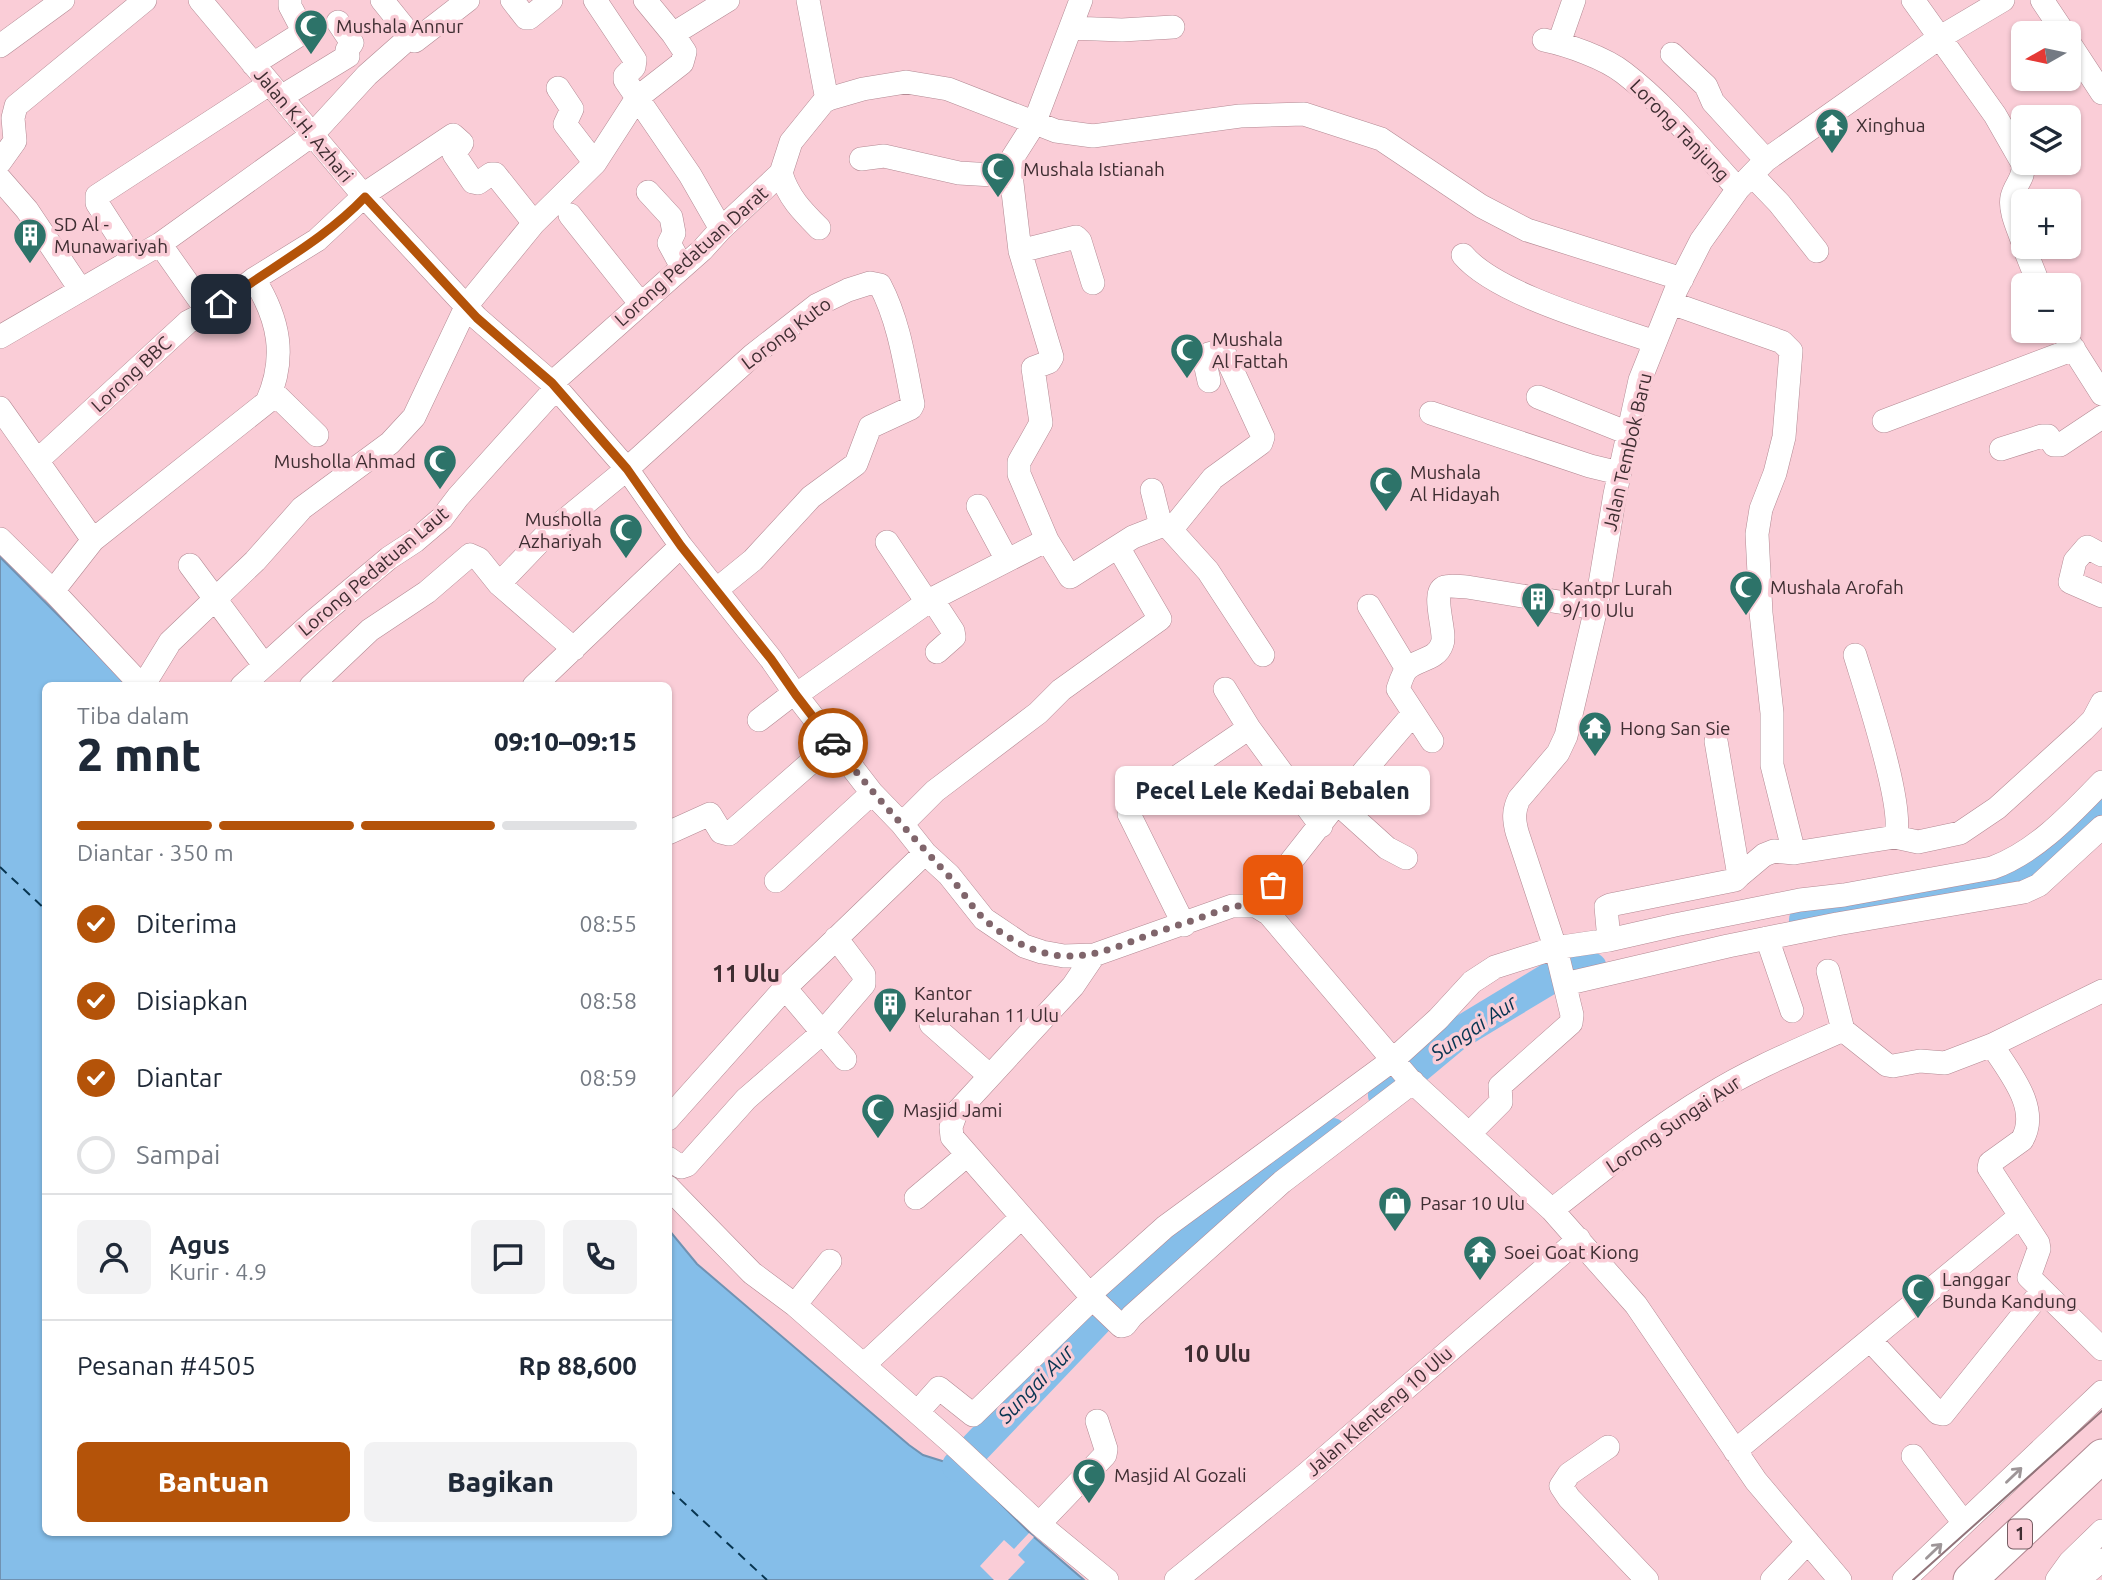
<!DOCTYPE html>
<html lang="id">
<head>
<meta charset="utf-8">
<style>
	:root { --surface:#fff; --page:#f2f2f3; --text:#1f2937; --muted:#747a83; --line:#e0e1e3; --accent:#b45309 }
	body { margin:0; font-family:Ubuntu,sans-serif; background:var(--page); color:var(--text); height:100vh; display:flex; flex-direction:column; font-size:26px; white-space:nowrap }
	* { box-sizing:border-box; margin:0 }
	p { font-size:23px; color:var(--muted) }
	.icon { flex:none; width:38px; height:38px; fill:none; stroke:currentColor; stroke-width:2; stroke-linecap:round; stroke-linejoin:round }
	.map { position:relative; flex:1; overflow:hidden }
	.sheet { position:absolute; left:42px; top:682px; width:630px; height:854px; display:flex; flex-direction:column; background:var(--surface); border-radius:10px; box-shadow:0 2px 5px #0004 }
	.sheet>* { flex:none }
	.needle { width:46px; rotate:261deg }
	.buttons { position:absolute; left:2011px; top:21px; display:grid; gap:14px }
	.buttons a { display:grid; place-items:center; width:70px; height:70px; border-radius:10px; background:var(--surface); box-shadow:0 2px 5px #0004; font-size:35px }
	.pin { position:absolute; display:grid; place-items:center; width:60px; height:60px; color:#fff; margin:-30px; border-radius:14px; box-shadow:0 4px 10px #0006 }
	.courier { position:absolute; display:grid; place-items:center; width:70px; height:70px; margin:-35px; border:5px solid #b45309; border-radius:50%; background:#fff; color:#222; box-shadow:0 2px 9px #0007 }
	.bubble { position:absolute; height:49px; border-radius:10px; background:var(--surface); box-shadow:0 2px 5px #0004; font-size:23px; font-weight:800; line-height:49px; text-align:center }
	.head em { font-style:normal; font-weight:800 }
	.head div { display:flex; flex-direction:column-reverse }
	.head { display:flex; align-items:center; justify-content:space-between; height:119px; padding:0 35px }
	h1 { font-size:46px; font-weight:800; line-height:52px }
	.bar { display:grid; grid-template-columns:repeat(4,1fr); gap:10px 7px; align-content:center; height:84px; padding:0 35px }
	.bar i { height:9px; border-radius:5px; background:var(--line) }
	.bar .selected { background:var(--accent) }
	.bar p { grid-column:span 4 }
	.line { display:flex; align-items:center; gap:18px; padding:0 35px; border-top:2px solid var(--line) }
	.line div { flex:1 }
	.round { display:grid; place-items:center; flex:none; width:74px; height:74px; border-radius:10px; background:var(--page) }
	ol { padding:0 35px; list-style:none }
	li { display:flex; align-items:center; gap:21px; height:77px }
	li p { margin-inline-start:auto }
	li .icon { padding:7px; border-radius:50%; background:var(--accent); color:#fff; stroke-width:4 }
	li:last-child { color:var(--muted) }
	li i { width:38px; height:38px; border:4px solid var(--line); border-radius:50% }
	.button { display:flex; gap:14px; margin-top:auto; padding:14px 35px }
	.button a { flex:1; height:80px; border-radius:10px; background:var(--accent); color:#fff; font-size:28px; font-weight:800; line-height:80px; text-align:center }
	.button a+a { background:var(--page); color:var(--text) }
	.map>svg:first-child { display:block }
	.water { fill:#85bee9; stroke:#7092b2; stroke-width:2 }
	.pier { fill:#facdd7 }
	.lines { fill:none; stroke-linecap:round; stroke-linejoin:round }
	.river { stroke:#85bee9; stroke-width:32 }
	.ferry { stroke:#073551; stroke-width:2; stroke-dasharray:9 7; stroke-linecap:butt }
	.minor-casing { stroke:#b38993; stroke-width:24 }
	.highway-casing { stroke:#b38993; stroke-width:35 }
	.minor { stroke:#fff; stroke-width:23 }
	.highway { stroke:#fff; stroke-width:33 }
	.tram { stroke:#91747a; stroke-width:2 }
	.oneway { stroke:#9e9698 }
	.done { stroke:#80656b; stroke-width:7; stroke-dasharray:0 12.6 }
	.route { stroke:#b45309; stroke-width:9 }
	.labels { text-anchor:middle; stroke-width:7; stroke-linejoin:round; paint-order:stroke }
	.shield { fill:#facdd7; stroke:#765d63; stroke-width:2 }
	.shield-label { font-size:18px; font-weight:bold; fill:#3e2d31 }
	.poi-label { font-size:19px; fill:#3e2d31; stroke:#facdd7; text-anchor:start }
	.street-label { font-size:19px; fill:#3e2d31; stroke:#facdd7 }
	.water-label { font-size:21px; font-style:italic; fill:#073551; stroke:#facdd7 }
	.quarter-label { font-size:23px; font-weight:bold; fill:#3e2d31; stroke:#facdd7 }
</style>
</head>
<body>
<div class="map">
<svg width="2102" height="1580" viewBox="0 0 2102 1580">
	<rect width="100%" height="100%" fill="#facdd7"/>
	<!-- water -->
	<path class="water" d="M 0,557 L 129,686 L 46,686 L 46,1533 L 668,1533 L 669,1230 L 697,1264 L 909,1445 L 923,1455 L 958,1466 L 971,1474 L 1034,1537 L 1084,1580 L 0,1580 Z"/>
	<!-- pier -->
	<path class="pier" d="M 1029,1533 L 1034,1537 L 1018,1555 L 1025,1562 L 1008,1580 L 994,1580 L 980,1566 L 1004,1540 L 1014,1549 Z"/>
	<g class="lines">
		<!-- river -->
		<path class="river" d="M 1805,920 L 1886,902 L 1987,888 L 2025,878 L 2058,853 L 2102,809
			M 1384,1095 L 1456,1035 L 1552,977 L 1591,968
			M 958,1466 L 1138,1277 L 1212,1212 L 1332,1134"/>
		<!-- ferry -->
		<path class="ferry" d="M 0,867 L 46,910
			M 668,1488 L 767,1580"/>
		<!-- minor casing -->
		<g class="minor-casing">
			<path id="minor" d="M 200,0 L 363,195 L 477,318 L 552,383 L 627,469 L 681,546 L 771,659 L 796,695 L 872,793 L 902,824 L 925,853 L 949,875 L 984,919 L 1024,946 L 1042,952 L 1064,956 L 1094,955 L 1232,906 L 1256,906 L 1269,914 L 1409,1079 L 1552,1210 L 1636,1305 L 1756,1481 L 1840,1580
				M 382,0 L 415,41 L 468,0
				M 512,0 L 526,18 L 529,18 L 551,0
				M 595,0 L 635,60 L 634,67 L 625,76 L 625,80 L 690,175 L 721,229
				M 645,0 L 673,34 L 728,0
				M 808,0 L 827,100
				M 1913,0 L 1995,115 L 2023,164 C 2025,178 2015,184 2012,197 C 2009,211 2019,230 2023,243
				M 2042,0 L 2064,33
				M 1071,28 L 1122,30 L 1173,27
				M 1544,40 C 1568,45 1605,58 1624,73 C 1667,106 1702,150 1738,189
				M 2068,41 L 2102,93
				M 1559,43 L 1574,0
				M 0,46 L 63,0
				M 1672,54 L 1706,86 L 1713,102 L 1766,160
				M 253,64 L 299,35 L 301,27 L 290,6 L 290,0
				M 558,88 L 572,109 L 565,124 L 595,163
				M 281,97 L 348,56 L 347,50 L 352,43 L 338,22
				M 861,159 L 884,156 L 959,173 L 1010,176
				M 0,162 L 15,141 L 13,118 L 16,106 L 145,0
				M 781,173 C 788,197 802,211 819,228
				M 1752,175 L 1779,203 L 1817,251
				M 0,179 L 27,210 L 80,289
				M 648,192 L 671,217 L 674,233 L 669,243 L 682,267
				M 570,215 L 640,303
				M 534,223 L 595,163 L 637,98 L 682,63 L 685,52 L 673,34
				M 160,244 L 208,312
				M 2024,247 L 2039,285
				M 1020,251 L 1010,166 L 1013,157 L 1034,124 L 1081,0
				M 1463,255 C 1497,295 1604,324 1655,342
				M 133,259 L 97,203 L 97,196 L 269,84
				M 1093,283 L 1080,241 L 1076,237 L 1020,251 L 1052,357 L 1049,362 L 1033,368 L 1041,423 L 1019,462 L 1019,474 L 1047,540 L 1070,577 L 1133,537 L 1161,526 L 1152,490
				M 1671,303 L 1782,342 L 1791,351 L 1784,437 L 1775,473 L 1761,509 L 1757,534 L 1761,613 L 1772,713 L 1772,765 L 1794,853
				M 2062,331 L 2102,394
				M 0,337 L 160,244 L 312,135 L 367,75 L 410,37
				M 1209,381 L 1204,358 L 1208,354 L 1223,350 L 1263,437 L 1261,443 L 1213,478 L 1171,530 L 1208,571 L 1263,655
				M 552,383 L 702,250 L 721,229 L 781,173 L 791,142 L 825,100 L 863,89 L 906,82 L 948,89 L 1056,131 L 1093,136 L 1240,116 L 1304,114 L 1381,139 L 1481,206 L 1527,230 L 1682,279
				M 272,391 L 317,435
				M 1538,397 L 1628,433
				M 0,408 L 93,540 L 267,402 C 287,357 279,319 254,279
				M 1431,413 L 1590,466 L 1619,473
				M 1884,421 L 2074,349
				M 2001,449 L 2042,436 L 2048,436 L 2054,445 L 2060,445 L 2102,417
				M 38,460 L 188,322 L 221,305 L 254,279 L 317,240 L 364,196
				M 978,506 L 1007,560
				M 0,539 L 53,591
				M 93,540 L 53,591 L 142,686
				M 887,542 L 927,602
				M 2102,555 L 2087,547 L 2075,561 L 2070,582 L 2102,596
				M 190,565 L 264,665
				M 499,584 L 574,649
				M 932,599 L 953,631 L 954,637 L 937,652
				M 1369,606 L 1407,669
				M 143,686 L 170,642 L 255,561 L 302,508 L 390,443 L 414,417 L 467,305 L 534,223 L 495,174 L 491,174 L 478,183 L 473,182 L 454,154 L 462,143 L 453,135 L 363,195
				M 242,686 L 315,620 L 389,558 L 415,541 L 442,518 L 458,497 L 556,388
				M 311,686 L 370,630 L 427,592 L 470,555 L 479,559 L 499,584 L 543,538 L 627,469 L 753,355 L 817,305 L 848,290 L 870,283 L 880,285 C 899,321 905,364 913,404 L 911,408 L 870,427 L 856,464 L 811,497 L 753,560 L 716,590
				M 534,686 L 681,546
				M 796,695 L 932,599 L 1047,540
				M 759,720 L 794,693
				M 1249,728 L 1321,826
				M 1432,741 L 1398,689 C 1400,683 1403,673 1407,669 C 1417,659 1437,660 1442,644 C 1447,632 1430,592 1445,587 C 1450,585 1460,587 1467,587 L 1596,608
				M 1337,803 L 1387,848 L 1406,858
				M 902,824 L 935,791 L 1038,713 L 1061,690 L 1160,619 L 1118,547
				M 668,833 L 710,814 L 721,832 L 729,834 L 833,743
				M 1895,837 L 1918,842 L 1960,833 L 1997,808 L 2083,730 L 2093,720 L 2102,703
				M 1739,876 L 1764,855 L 1774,851 L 1794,853 L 1895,837 C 1906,810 1865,688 1855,655
				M 776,881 L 872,793
				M 1256,906 L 1337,803 L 1413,714
				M 1184,925 L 1129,814 L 1130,809 L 1249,728 L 1225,689
				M 1767,938 L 1792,1011
				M 1609,940 L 1606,907 L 1610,905 L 1735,880 L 1739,876 L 1716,741
				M 1094,955 L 1073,986 L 956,1113 L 951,1127 L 952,1137 L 1097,1303 L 1121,1326 L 1125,1325 L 1132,1316 L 1282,1182 L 1413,1082
				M 1828,971 L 1843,1030
				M 1565,984 L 1728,946 L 1837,924 L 2024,892 L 2039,885 L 2102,827
				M 785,988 L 845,1059
				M 931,1024 L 990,1076
				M 1992,1045 C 2008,1071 2041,1108 2022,1140 L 1990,1163 L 1989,1168 L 2038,1243 L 2039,1249 L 2029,1277 L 2102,1349
				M 668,1119 L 785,988 L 925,853
				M 1470,1133 L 1501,1102 L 1500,1086 L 1571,1023 L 1572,1015 L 1557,953 L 1517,832 C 1514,820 1513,811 1519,799 L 1558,753 L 1566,736 L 1596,608 L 1615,494 L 1640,380 L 1676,290 L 1701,241 L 1738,189 L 1766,160 L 1939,38 L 2003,0
				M 668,1158 L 681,1167 L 687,1165 L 746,1099 L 822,1033 L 864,984 L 864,975 L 836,938
				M 668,1187 L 752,1273 L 795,1305 L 951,1442 L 1039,1524 L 1107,1580
				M 916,1198 L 967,1155
				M 1552,1210 C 1603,1170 1653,1129 1708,1096 C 1751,1069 1798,1050 1843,1030 L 1887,1065 L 1893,1066 L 1920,1061 L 1945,1063 L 1992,1045 L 2102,991
				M 1090,1294 L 1165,1227 L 1394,1059 L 1438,1019 L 1472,982 L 1495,967 L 1555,948 L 1609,940 L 1675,925 L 1800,900 L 1844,895 L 1992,868 C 2036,852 2070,815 2102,782
				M 795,1305 L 830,1261
				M 1870,1340 L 1938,1413 L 1943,1414 L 2042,1291
				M 868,1361 L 1022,1217
				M 922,1407 L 939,1388 L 973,1415 L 1093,1298
				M 1608,1447 L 1569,1474 L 1561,1486 L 1569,1498 L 1647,1580
				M 1735,1451 L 2019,1217
				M 1913,1456 L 1964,1523
				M 1039,1524 L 1105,1455 L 1106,1449 L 1097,1421
				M 1176,1580 L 1304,1476 L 1579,1239
				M 1772,1580 L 1808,1542
				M 1904,1580 L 2102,1392
				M 2057,1580 L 2070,1562 L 2102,1531
				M 2078,1580 L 2102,1560"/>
		</g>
		<!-- highway casing -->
		<g class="highway-casing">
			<path id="highway" d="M 1970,1580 L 2102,1456"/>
		</g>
		<!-- minor -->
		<use href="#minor" class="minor"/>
		<!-- highway -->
		<use href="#highway" class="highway"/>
		<!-- tram -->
		<path class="tram" d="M 1913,1580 L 2102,1411"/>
	</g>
	<!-- one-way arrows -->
	<defs><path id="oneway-shaft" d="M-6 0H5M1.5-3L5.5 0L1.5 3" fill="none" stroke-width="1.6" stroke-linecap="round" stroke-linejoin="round" transform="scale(1.75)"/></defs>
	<g class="oneway">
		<use href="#oneway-shaft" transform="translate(2014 1475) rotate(-44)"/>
		<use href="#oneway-shaft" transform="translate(1934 1551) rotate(-44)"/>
	</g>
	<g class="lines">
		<!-- done -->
		<path class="done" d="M 833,743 C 869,789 908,832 948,875 C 961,888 971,907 985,920 C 1007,939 1036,955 1065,956 C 1099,957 1126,943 1157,932 C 1182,924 1207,916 1232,906 L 1256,906 L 1273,885"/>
		<!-- route -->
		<path class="route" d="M 221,304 C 269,268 323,241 365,197 L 477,318 L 552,383 L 627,469 L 681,546 L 771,659 L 796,695 L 833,743"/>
	</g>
	<!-- icons -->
	<defs>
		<g id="mosque-pin" transform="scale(1.75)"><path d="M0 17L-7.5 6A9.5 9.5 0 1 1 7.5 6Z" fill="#2d7369" stroke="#facdd7"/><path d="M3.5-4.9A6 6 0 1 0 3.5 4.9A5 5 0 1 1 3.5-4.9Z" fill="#fff"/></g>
		<g id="temple-pin" transform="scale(1.75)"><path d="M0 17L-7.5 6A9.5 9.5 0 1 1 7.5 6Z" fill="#2d7369" stroke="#facdd7"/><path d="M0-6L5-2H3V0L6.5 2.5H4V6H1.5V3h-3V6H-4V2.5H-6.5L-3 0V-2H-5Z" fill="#fff"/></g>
		<g id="building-pin" transform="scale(1.75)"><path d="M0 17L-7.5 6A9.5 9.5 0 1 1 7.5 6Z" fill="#2d7369" stroke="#facdd7"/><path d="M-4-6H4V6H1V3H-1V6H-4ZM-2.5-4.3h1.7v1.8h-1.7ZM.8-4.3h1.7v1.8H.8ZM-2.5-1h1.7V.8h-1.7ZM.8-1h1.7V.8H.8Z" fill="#fff"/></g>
		<g id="shop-pin" transform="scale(1.75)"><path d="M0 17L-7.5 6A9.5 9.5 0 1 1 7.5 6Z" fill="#2d7369" stroke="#facdd7"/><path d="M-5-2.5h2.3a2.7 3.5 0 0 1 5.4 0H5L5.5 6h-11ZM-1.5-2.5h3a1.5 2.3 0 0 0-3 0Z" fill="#fff"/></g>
	</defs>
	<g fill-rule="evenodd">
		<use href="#mosque-pin" x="311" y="26"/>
		<use href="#temple-pin" x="1832" y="125"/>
		<use href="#mosque-pin" x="998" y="169"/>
		<use href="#building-pin" x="30" y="235"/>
		<use href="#mosque-pin" x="1187" y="350"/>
		<use href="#mosque-pin" x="440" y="461"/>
		<use href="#mosque-pin" x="1386" y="483"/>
		<use href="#mosque-pin" x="626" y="530"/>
		<use href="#mosque-pin" x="1746" y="587"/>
		<use href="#building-pin" x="1538" y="599"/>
		<use href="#temple-pin" x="1595" y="728"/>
		<use href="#building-pin" x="890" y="1004"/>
		<use href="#mosque-pin" x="878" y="1110"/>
		<use href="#shop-pin" x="1395" y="1203"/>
		<use href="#temple-pin" x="1480" y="1252"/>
		<use href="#mosque-pin" x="1918" y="1290"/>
		<use href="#mosque-pin" x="1089" y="1475"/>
	</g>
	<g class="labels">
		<!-- shield labels -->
		<rect class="shield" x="2008" y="1519.5" width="24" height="29" rx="5"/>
		<g class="shield-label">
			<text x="2020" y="1540">1</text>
		</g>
		<!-- poi labels -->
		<g class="poi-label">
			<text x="336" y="33">Mushala Annur</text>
			<text x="1856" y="132">Xinghua</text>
			<text x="1023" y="176">Mushala Istianah</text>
			<text x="54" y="231">SD Al -<tspan x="54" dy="22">Munawariyah</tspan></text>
			<text x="1212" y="346">Mushala<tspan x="1212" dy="22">Al Fattah</tspan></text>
			<text x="416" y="468" text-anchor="end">Musholla Ahmad</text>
			<text x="1410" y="479">Mushala<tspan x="1410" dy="22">Al Hidayah</tspan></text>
			<text x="602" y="526" text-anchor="end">Musholla<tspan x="602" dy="22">Azhariyah</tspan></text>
			<text x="1770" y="594">Mushala Arofah</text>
			<text x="1562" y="595">Kantpr Lurah<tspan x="1562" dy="22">9/10 Ulu</tspan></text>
			<text x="1620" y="735">Hong San Sie</text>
			<text x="914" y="1000">Kantor<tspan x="914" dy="22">Kelurahan 11 Ulu</tspan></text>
			<text x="903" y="1117">Masjid Jami</text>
			<text x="1420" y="1210">Pasar 10 Ulu</text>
			<text x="1504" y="1259">Soei Goat Kiong</text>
			<text x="1942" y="1286">Langgar<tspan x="1942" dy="22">Bunda Kandung</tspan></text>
			<text x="1114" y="1482">Masjid Al Gozali</text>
		</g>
		<!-- street labels -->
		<g class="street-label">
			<text transform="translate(304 125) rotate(50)" y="7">Jalan K.H. Azhari</text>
			<text transform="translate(1680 130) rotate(46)" y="7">Lorong Tanjung</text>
			<text transform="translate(691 256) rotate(-42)" y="7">Lorong Pedatuan Darat</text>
			<text transform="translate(786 333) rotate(-37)" y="7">Lorong Kuto</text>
			<text transform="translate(131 374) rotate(-43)" y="7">Lorong BBC</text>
			<text transform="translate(1627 452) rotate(-77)" y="7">Jalan Tembok Baru</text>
			<text transform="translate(373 571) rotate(-40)" y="7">Lorong Pedatuan Laut</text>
			<text transform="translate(1673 1124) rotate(-34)" y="7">Lorong Sungai Aur</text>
			<text transform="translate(1379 1411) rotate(-41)" y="7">Jalan Klenteng 10 Ulu</text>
		</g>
		<!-- water labels -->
		<g class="water-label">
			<text transform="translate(1474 1028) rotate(-34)" y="7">Sungai Aur</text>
			<text transform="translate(1036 1384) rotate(-46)" y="7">Sungai Aur</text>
		</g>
		<!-- quarter labels -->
		<g class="quarter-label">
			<text x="746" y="982">11 Ulu</text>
			<text x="1217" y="1362">10 Ulu</text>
		</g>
	</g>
</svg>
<div class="buttons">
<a><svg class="needle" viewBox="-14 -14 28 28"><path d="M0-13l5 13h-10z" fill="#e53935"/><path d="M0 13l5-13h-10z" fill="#747a83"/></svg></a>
<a><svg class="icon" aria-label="layers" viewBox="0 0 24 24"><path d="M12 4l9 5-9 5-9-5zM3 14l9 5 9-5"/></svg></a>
<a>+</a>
<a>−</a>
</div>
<div class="pin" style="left:1273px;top:885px;background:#ea580c"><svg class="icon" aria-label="bag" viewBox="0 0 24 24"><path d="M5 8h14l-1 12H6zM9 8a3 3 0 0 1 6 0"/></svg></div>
<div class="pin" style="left:221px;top:304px;background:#1f2937"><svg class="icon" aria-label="home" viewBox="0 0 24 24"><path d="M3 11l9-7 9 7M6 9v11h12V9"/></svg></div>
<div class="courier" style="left:833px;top:743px"><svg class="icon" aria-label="car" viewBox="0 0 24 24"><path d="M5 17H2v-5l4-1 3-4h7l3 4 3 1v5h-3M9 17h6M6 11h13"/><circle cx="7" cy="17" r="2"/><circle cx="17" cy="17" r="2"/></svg></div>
<div class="bubble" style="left:1115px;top:766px;width:315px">Pecel Lele Kedai Bebalen</div>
<section class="sheet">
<div class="head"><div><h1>2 mnt</h1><p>Tiba dalam</p></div><em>09:10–09:15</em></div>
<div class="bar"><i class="selected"></i><i class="selected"></i><i class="selected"></i><i></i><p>Diantar · 350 m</p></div>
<ol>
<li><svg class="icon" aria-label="check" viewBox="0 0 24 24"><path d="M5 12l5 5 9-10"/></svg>Diterima<p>08:55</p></li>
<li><svg class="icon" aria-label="check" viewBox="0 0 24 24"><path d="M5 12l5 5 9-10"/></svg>Disiapkan<p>08:58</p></li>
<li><svg class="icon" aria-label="check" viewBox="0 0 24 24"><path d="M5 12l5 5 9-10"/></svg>Diantar<p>08:59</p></li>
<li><i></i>Sampai</li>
</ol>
<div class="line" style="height:126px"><a class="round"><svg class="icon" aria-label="person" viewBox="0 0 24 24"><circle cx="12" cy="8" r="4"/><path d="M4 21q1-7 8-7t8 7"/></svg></a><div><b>Agus</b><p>Kurir · 4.9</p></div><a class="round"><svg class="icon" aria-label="chat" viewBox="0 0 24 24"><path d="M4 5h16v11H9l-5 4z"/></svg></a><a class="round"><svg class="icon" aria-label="phone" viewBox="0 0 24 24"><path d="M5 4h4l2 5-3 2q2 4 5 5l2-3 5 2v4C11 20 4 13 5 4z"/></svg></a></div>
<div class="line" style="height:91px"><div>Pesanan #4505</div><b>Rp 88,600</b></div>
<div class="button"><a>Bantuan</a><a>Bagikan</a></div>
</section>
</div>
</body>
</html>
